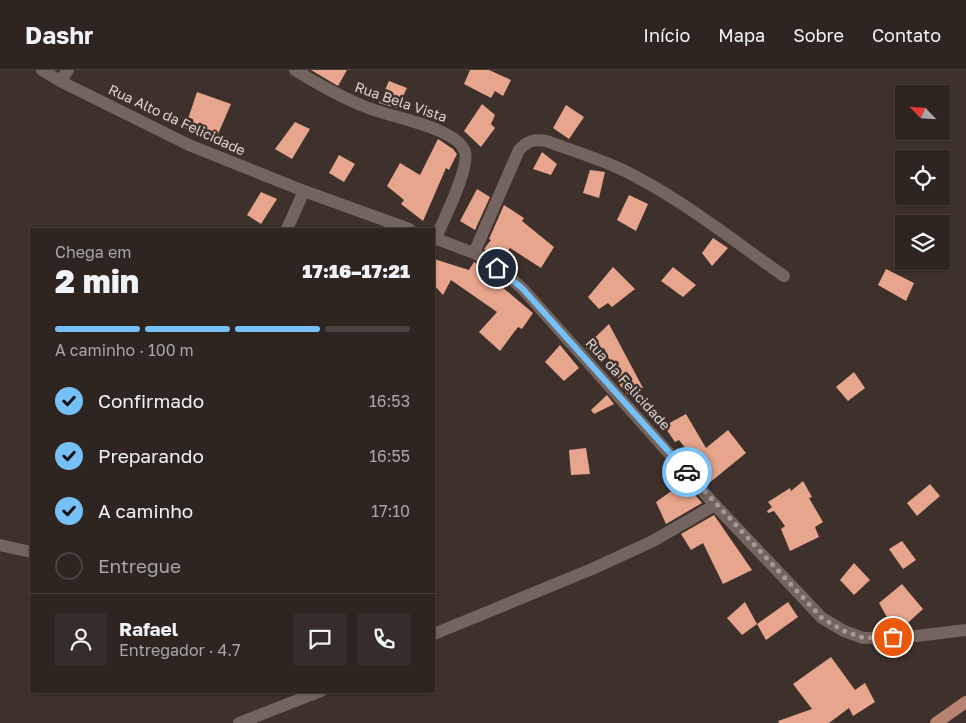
<!DOCTYPE html>
<html lang="pt">
<head>
<meta charset="utf-8">
<style>
	:root { --surface:#2e2521; --page:#362d2a; --text:#f1f3f6; --muted:#a7a5a5; --line:#49423f; --accent:#75c0f6 }
	body { margin:0; font-family:"Golos Text",sans-serif; background:var(--page); color:var(--text); height:100vh; display:flex; flex-direction:column; font-size:19px; white-space:nowrap }
	* { box-sizing:border-box; margin:0 }
	p { font-size:16px; color:var(--muted) }
	.icon { flex:none; width:28px; height:28px; fill:none; stroke:currentColor; stroke-width:2; stroke-linecap:round; stroke-linejoin:round }
	.map { position:relative; flex:1; overflow:hidden }
	.panel { position:absolute; left:30px; top:158px; width:405px; height:465px; display:flex; flex-direction:column; background:var(--surface); border-radius:0px; box-shadow:0 1px 4px #0004,0 0 0 1px var(--line) }
	.panel>* { flex:none }
	.needle { width:32px; rotate:295deg }
	.fabs { position:absolute; left:895px; top:15px; display:grid; gap:10px }
	.fabs a { display:grid; place-items:center; width:55px; height:55px; border-radius:0px; background:var(--surface); box-shadow:0 1px 4px #0004,0 0 0 1px var(--line); font-size:25px }
	.pin { position:absolute; display:grid; place-items:center; width:42px; height:42px; color:#fff; margin:-21px; border:2px solid #fff; border-radius:50%; box-shadow:0 1px 5px #0007 }
	.courier { position:absolute; display:grid; place-items:center; width:50px; height:50px; margin:-25px; border:4px solid #75c0f6; border-radius:50%; background:#fff; color:#222; box-shadow:0 1px 6px #0007 }
	.summary em { font-style:normal; font-weight:800 }
	.summary div { display:flex; flex-direction:column-reverse }
	.summary { display:flex; align-items:center; justify-content:space-between; height:85px; padding:0 25px }
	h1 { font-size:32px; font-weight:800; line-height:38px }
	.bar { display:grid; grid-template-columns:repeat(4,1fr); gap:8px 5px; align-content:center; height:60px; padding:0 25px }
	.bar i { height:6px; border-radius:4px; background:var(--line) }
	.bar .selected { background:var(--accent) }
	.bar p { grid-column:span 4 }
	.line { display:flex; align-items:center; gap:12px; padding:0 25px; border-top:1px solid var(--line) }
	.line div { flex:1 }
	.round { display:grid; place-items:center; flex:none; width:52px; height:52px; border-radius:0px; background:var(--page) }
	ol { padding:0 25px; list-style:none }
	li { display:flex; align-items:center; gap:15px; height:55px }
	li p { margin-inline-start:auto }
	li .icon { padding:5px; border-radius:50%; background:var(--accent); color:#111; stroke-width:4 }
	li:last-child { color:var(--muted) }
	li i { width:28px; height:28px; border:2px solid var(--line); border-radius:50% }
	header { display:flex; align-items:center; gap:30px; box-sizing:border-box; height:70px; padding:0 25px; background:var(--surface); border-bottom:1px solid var(--line) }
	header strong { font-size:24px }
	nav { display:flex; gap:28px; margin-inline-start:auto; font-size:18px }
	.map>svg:first-child { display:block }
	.building { fill:#e6a58c }
	.lines { fill:none; stroke-linecap:round; stroke-linejoin:round }
	.minor { stroke:#73645f; stroke-width:12 }
	.major { stroke:#b7836f; stroke-width:12 }
	.done { stroke:#a59a97; stroke-width:5; stroke-dasharray:0 9 }
	.route { stroke:#75c0f6; stroke-width:6 }
	.labels { text-anchor:middle; stroke-width:5; stroke-linejoin:round; paint-order:stroke }
	.street-label { font-size:14px; fill:#dcd3d0; stroke:#3e312c }
</style>
</head>
<body>
<header>
<strong>Dashr</strong>
<nav><a>Início</a><a>Mapa</a><a>Sobre</a><a>Contato</a></nav>
</header>
<div class="map">
<svg width="966" height="653" viewBox="0 0 966 653">
	<rect width="100%" height="100%" fill="#3e312c"/>
	<!-- building -->
	<path class="building" d="M 311,0 L 347,0 L 338,16 Z
		M 470,0 L 489,0 L 511,10 L 503,26 L 495,21 L 491,28 L 464,14 Z
		M 389,11 L 407,18 L 397,38 L 379,33 Z
		M 197,22 L 231,34 L 215,71 L 185,58 Z
		M 482,34 L 495,45 L 491,54 L 495,58 L 481,77 L 464,61 Z
		M 566,35 L 584,47 L 569,69 L 553,58 Z
		M 295,52 L 310,59 L 292,89 L 275,79 Z
		M 438,69 L 453,79 L 457,84 L 449,100 L 446,98 L 423,151 L 401,134 L 404,130 L 387,116 L 400,93 L 420,105 Z
		M 542,82 L 557,94 L 551,105 L 533,99 Z
		M 339,85 L 355,94 L 344,112 L 329,103 Z
		M 590,100 L 605,102 L 599,128 L 583,123 Z
		M 477,119 L 490,127 L 475,160 L 460,151 Z
		M 261,122 L 277,129 L 261,154 L 247,145 Z
		M 629,125 L 648,134 L 636,161 L 617,150 Z
		M 504,135 L 524,148 L 522,151 L 554,177 L 541,198 L 510,178 L 501,191 L 484,179 L 491,170 L 489,169 Z
		M 713,168 L 728,178 L 712,196 L 702,183 Z
		M 434,189 L 469,200 L 474,192 L 484,198 L 492,204 L 490,207 L 533,243 L 522,259 L 518,257 L 500,281 L 479,262 L 497,242 L 451,210 L 443,225 L 434,215 L 434,203 L 435,199 L 434,198 Z
		M 613,197 L 635,219 L 612,237 L 608,233 L 599,239 L 588,227 Z
		M 673,197 L 696,215 L 683,227 L 661,211 Z
		M 886,199 L 914,213 L 906,231 L 878,215 Z
		M 609,254 L 643,318 L 629,326 L 617,312 L 619,311 L 604,278 L 594,287 L 585,277 Z
		M 560,275 L 579,298 L 564,311 L 545,292 Z
		M 854,302 L 865,318 L 848,331 L 836,317 Z
		M 607,325 L 614,334 L 594,344 L 591,340 Z
		M 686,344 L 706,378 L 728,360 L 746,383 L 708,414 L 697,403 L 702,399 L 679,370 L 675,372 L 664,356 Z
		M 586,378 L 590,404 L 571,405 L 569,380 Z
		M 803,411 L 812,427 L 809,428 L 823,452 L 815,457 L 819,467 L 790,481 L 781,459 L 785,456 L 774,441 L 768,443 L 767,441 L 772,437 L 768,432 L 790,418 L 791,421 Z
		M 684,412 L 702,433 L 666,454 L 656,432 Z
		M 930,414 L 940,426 L 917,446 L 907,433 Z
		M 714,445 L 752,500 L 723,514 L 703,473 L 691,480 L 681,464 Z
		M 902,471 L 916,490 L 903,499 L 889,479 Z
		M 854,493 L 870,510 L 854,525 L 840,510 Z
		M 902,514 L 923,539 L 902,558 L 893,558 L 879,533 Z
		M 745,532 L 757,554 L 742,565 L 727,548 Z
		M 788,532 L 798,547 L 766,570 L 757,554 Z
		M 831,587 L 855,620 L 865,613 L 875,632 L 853,646 L 849,638 L 829,653 L 779,653 L 778,651 L 812,639 L 793,614 Z"/>
	<g class="lines">
		<!-- minor -->
		<path class="minor" d="M 42,0 L 60,11 L 189,75 L 304,121 L 409,159
			M 295,0 C 318,14 340,27 366,37 C 389,47 457,57 465,82 C 470,98 443,151 436,168
			M 60,11 L 68,0
			M 287,159 L 304,121
			M 434,168 L 474,183 L 489,191 L 522,218 L 715,435 L 822,548 L 844,561 L 863,568 L 908,567 L 966,560
			M 474,183 L 519,80 C 527,71 534,69 546,71 C 571,80 597,88 621,99 C 679,127 731,169 784,206
			M 0,475 L 31,482
			M 434,564 L 592,499 L 653,471 L 715,435
			M 239,653 L 321,621"/>
		<!-- major -->
		<path class="major" d="M 936,653 L 966,632"/>
	</g>
	<g class="lines">
		<!-- done -->
		<path class="done" d="M 687,402 L 822,548 L 844,561 L 864,568 L 893,567"/>
		<!-- route -->
		<path class="route" d="M 497,198 L 522,218 L 687,402"/>
	</g>
	<g class="labels">
		<!-- street labels -->
		<g class="street-label">
			<text transform="translate(401 32) rotate(19)" y="5">Rua Bela Vista</text>
			<text transform="translate(177 50) rotate(25)" y="5">Rua Alto da Felicidade</text>
			<text transform="translate(628 314) rotate(48)" y="5">Rua da Felicidade</text>
		</g>
	</g>
</svg>
<div class="fabs">
<a><svg class="needle" viewBox="-14 -14 28 28"><path d="M0-13l5 13h-10z" fill="#e53935"/><path d="M0 13l5-13h-10z" fill="#a7a5a5"/></svg></a>
<a><svg class="icon" aria-label="locate" viewBox="0 0 24 24"><circle cx="12" cy="12" r="6"/><path d="M12 2v4M12 18v4M2 12h4M18 12h4"/></svg></a>
<a><svg class="icon" aria-label="layers" viewBox="0 0 24 24"><path d="M12 4l9 5-9 5-9-5zM3 14l9 5 9-5"/></svg></a>
</div>
<div class="pin" style="left:893px;top:567px;background:#ea580c"><svg class="icon" aria-label="bag" viewBox="0 0 24 24"><path d="M5 8h14l-1 12H6zM9 8a3 3 0 0 1 6 0"/></svg></div>
<div class="pin" style="left:497px;top:198px;background:#1f2937"><svg class="icon" aria-label="home" viewBox="0 0 24 24"><path d="M3 11l9-7 9 7M6 9v11h12V9"/></svg></div>
<div class="courier" style="left:687px;top:402px"><svg class="icon" aria-label="car" viewBox="0 0 24 24"><path d="M5 17H2v-5l4-1 3-4h7l3 4 3 1v5h-3M9 17h6M6 11h13"/><circle cx="7" cy="17" r="2"/><circle cx="17" cy="17" r="2"/></svg></div>
<section class="panel">
<div class="summary"><div><h1>2 min</h1><p>Chega em</p></div><em>17:16–17:21</em></div>
<div class="bar"><i class="selected"></i><i class="selected"></i><i class="selected"></i><i></i><p>A caminho · 100 m</p></div>
<ol>
<li><svg class="icon" aria-label="check" viewBox="0 0 24 24"><path d="M5 12l5 5 9-10"/></svg>Confirmado<p>16:53</p></li>
<li><svg class="icon" aria-label="check" viewBox="0 0 24 24"><path d="M5 12l5 5 9-10"/></svg>Preparando<p>16:55</p></li>
<li><svg class="icon" aria-label="check" viewBox="0 0 24 24"><path d="M5 12l5 5 9-10"/></svg>A caminho<p>17:10</p></li>
<li><i></i>Entregue</li>
</ol>
<div class="line" style="height:90px"><a class="round"><svg class="icon" aria-label="person" viewBox="0 0 24 24"><circle cx="12" cy="8" r="4"/><path d="M4 21q1-7 8-7t8 7"/></svg></a><div><b>Rafael</b><p>Entregador · 4.7</p></div><a class="round"><svg class="icon" aria-label="chat" viewBox="0 0 24 24"><path d="M4 5h16v11H9l-5 4z"/></svg></a><a class="round"><svg class="icon" aria-label="phone" viewBox="0 0 24 24"><path d="M5 4h4l2 5-3 2q2 4 5 5l2-3 5 2v4C11 20 4 13 5 4z"/></svg></a></div>
</section>
</div>
</body>
</html>
